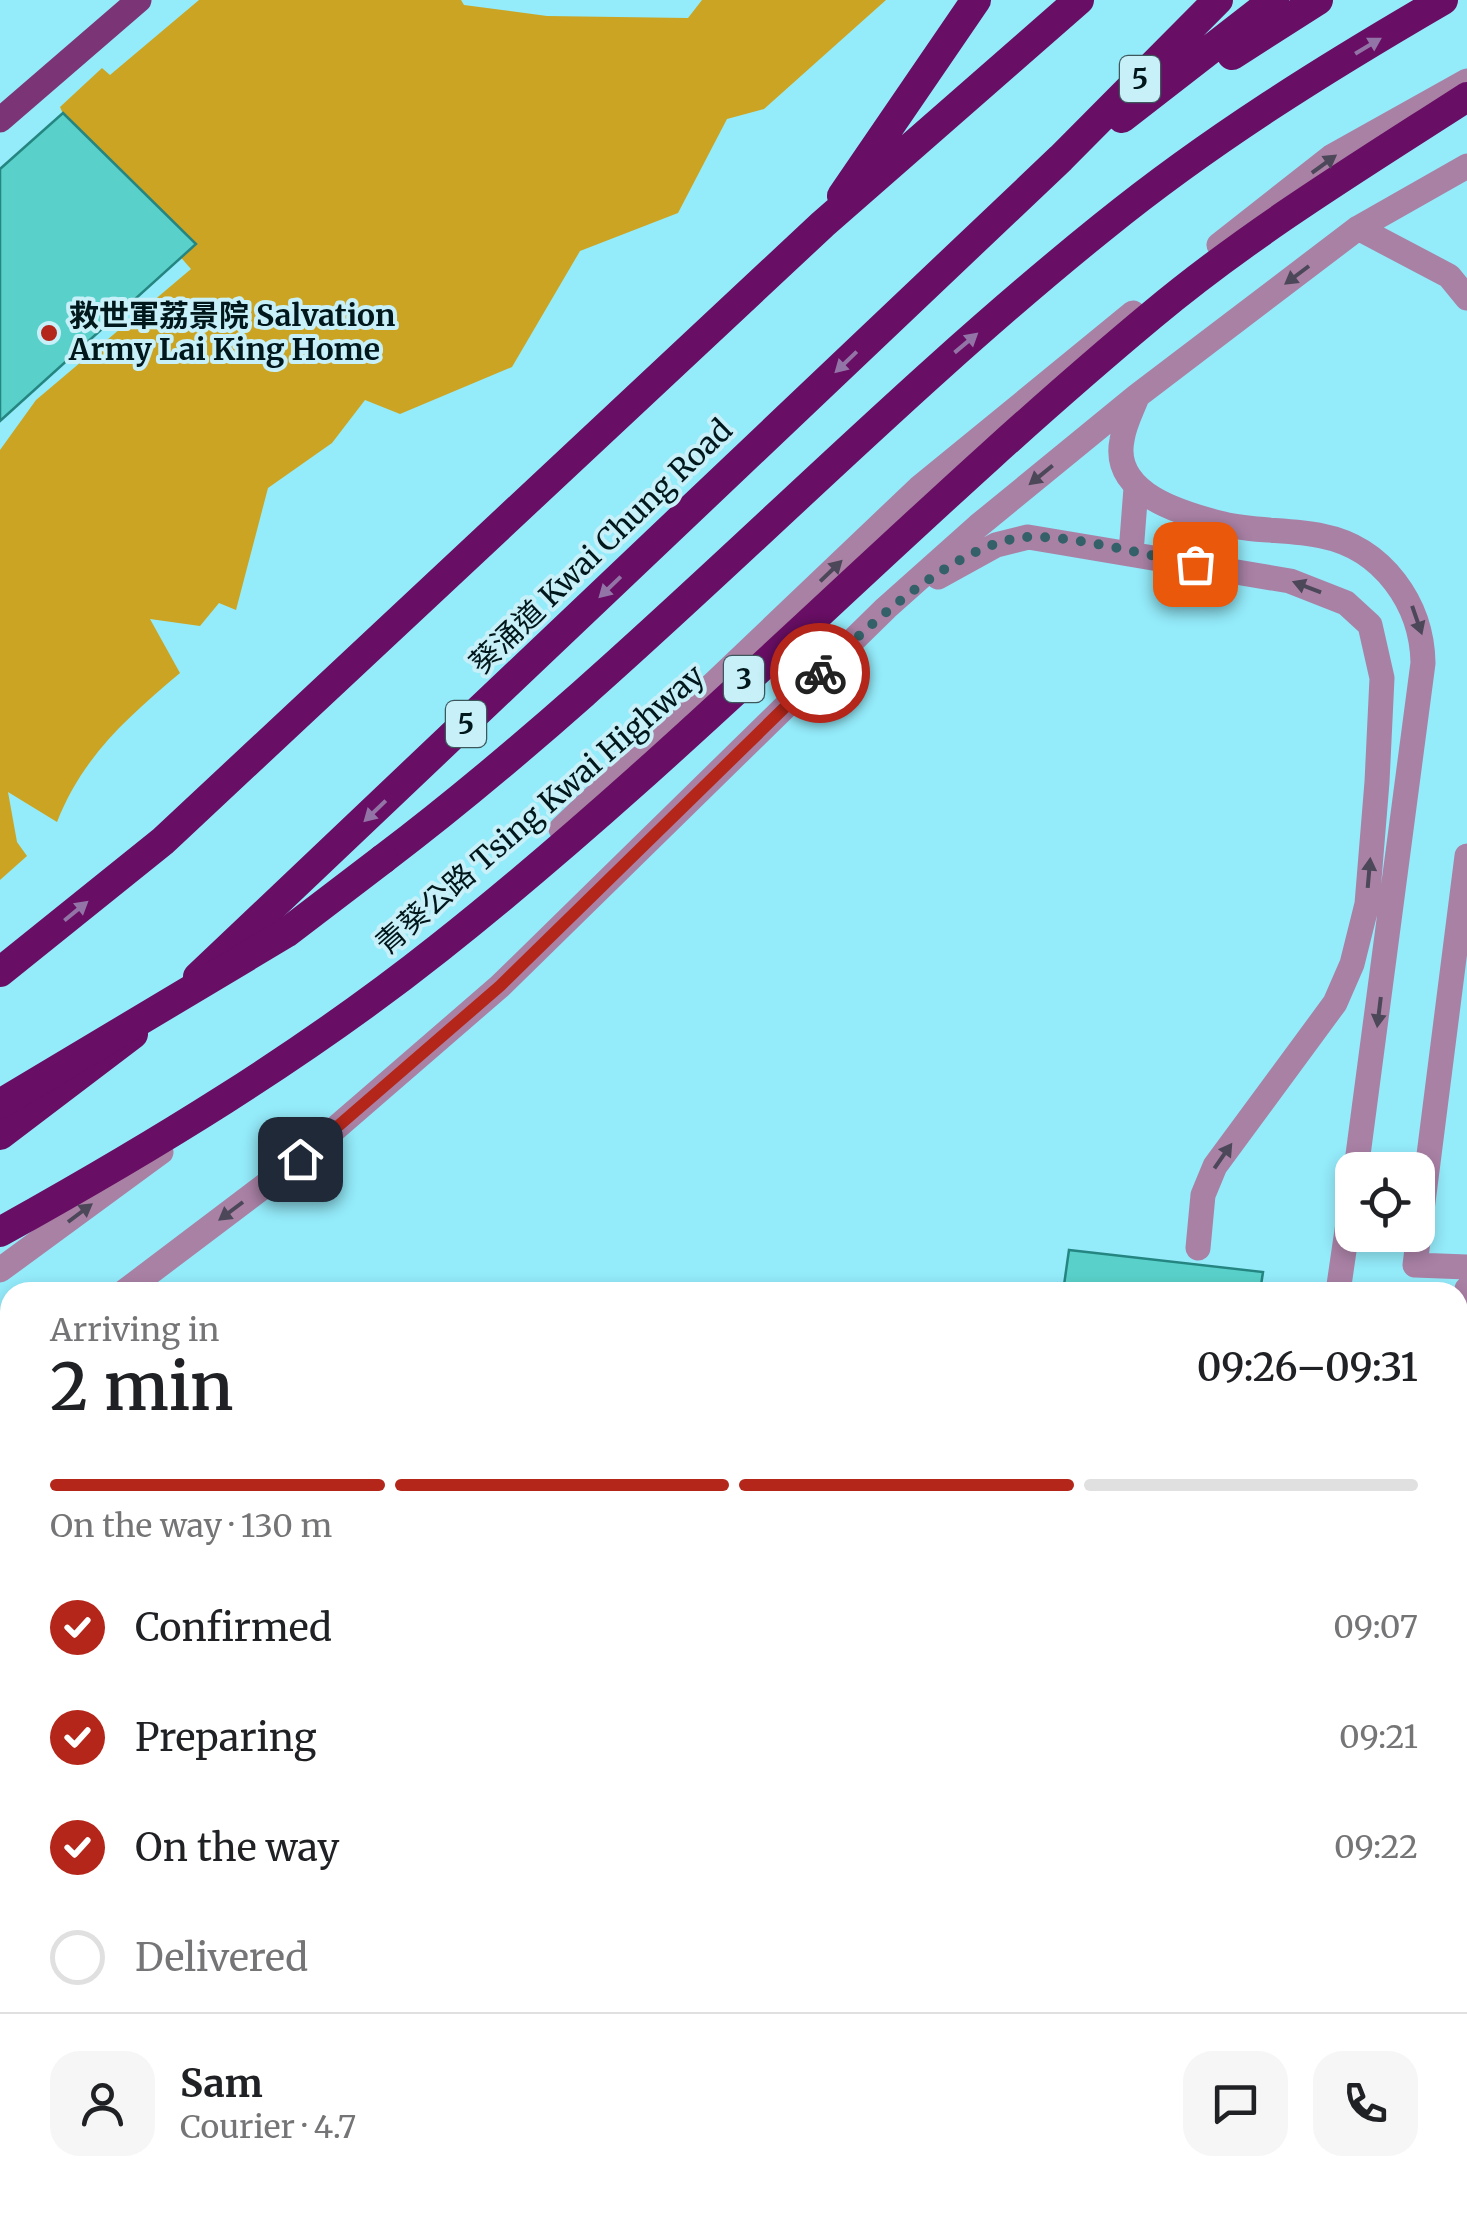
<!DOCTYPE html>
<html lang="en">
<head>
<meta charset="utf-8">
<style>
	:root { --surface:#fff; --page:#f6f6f6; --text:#202124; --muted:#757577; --line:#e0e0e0; --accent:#b42619 }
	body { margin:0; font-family:Merriweather,"Noto Sans TC",serif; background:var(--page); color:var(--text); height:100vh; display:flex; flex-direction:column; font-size:38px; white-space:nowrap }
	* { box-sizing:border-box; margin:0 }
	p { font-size:32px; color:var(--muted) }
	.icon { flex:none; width:55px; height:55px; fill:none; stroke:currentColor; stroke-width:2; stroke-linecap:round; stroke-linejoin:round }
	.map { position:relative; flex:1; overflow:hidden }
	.drawer { position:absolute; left:0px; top:1282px; width:1468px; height:932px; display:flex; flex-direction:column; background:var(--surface); border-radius:30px 30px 0 0; box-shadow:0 5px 15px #0003 }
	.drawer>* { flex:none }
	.fabs { position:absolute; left:1335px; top:1152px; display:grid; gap:20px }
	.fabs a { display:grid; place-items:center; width:100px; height:100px; border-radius:20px; background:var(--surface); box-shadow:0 5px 15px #0003; font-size:50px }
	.pin { position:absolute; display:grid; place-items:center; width:85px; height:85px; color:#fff; margin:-42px; border-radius:20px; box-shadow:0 5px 15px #0006 }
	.courier { position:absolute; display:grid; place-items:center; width:100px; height:100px; margin:-50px; border:8px solid #b42619; border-radius:50%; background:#fff; color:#222; box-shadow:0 2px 12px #0007 }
	.summary em { font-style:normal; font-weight:600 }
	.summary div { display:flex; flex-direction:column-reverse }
	.summary { display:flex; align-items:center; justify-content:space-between; height:170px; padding:0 50px }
	h1 { font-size:65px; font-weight:600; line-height:75px }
	.bar { display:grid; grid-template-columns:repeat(4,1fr); gap:15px 10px; align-content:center; height:120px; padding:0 50px }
	.bar i { height:12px; border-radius:8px; background:var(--line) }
	.bar .on { background:var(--accent) }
	.bar p { grid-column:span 4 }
	.line { display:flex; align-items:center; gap:25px; padding:0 50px; border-top:2px solid var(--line) }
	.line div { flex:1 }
	.round { display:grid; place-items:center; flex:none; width:105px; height:105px; border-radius:30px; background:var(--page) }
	ol { padding:0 50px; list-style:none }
	li { display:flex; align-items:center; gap:30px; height:110px }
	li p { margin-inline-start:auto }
	li .icon { padding:10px; border-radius:50%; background:var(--accent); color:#fff; stroke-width:4 }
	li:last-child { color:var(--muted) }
	li i { width:55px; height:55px; border:5px solid var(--line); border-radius:50% }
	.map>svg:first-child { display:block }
	.green { fill:#cba423 }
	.building { fill:#59d1ca; stroke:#258580; stroke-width:2.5 }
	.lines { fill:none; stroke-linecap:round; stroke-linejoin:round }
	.minor { stroke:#a981a5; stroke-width:25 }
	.major { stroke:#7b3476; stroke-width:25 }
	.highway { stroke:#680e64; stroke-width:30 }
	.highway-bridge { stroke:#680e64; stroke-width:30 }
	.oneway { fill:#9374a7 }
	.oneway2 { fill:#4c4759 }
	.done { stroke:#346169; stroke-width:10; stroke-dasharray:0 18 }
	.route { stroke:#b42619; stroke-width:12 }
	.poi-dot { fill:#b42619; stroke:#c8f0f8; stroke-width:4 }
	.labels { text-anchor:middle; stroke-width:8; stroke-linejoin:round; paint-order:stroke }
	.shield { fill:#c8f0f8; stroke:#3c585d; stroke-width:2.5 }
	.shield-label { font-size:28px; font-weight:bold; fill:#00171b }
	.poi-label { font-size:30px; font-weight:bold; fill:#00171b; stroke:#c8f0f8; text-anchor:start }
	.street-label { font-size:30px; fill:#00171b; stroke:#c8f0f8 }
</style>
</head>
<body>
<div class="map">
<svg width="1467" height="2213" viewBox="0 0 1467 2213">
	<rect width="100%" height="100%" fill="#94ebfa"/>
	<!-- green -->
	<path class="green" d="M 199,0 L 461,0 L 464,5 L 547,16 L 688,18 L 702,0 L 886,0 L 764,109 L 727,119 L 678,213 L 580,251 L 512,367 L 400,414 L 365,400 L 332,443 L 268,488 L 236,610 L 219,603 L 200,626 L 150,619 L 180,673 C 127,718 83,756 57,822 L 8,792 L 17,842 L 27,856 L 0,880 L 0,450 L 36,400 L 191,269 L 71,132 L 60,107 L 102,68 L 110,75 Z"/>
	<!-- building -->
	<path class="building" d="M 63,113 L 196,244 L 0,421 L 0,169 Z
		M 1069,1250 L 1263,1272 L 1260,1292 L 1063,1292 Z
		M 1467,1325 L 1467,2213 L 1326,2213 L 1327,2205 L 1458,2205 L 1458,1330 Z
		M 0,1766 L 10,1767 L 10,2205 L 1282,2205 L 1281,2213 L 0,2213 Z"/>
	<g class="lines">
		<!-- minor -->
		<path class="minor" d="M 1358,228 L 1449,276 L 1467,298
			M 1219,245 L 1331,157 L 1467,81
			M 1137,397 C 1132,410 1124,425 1122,440 C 1111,494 1183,514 1223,524 C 1255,532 1290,529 1322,536 C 1383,548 1422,604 1423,663 L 1356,1170
			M 1131,553 L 1136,488
			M 938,577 L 996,545 L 1028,537 L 1290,581 L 1346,603 L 1370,625 L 1382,678 L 1377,782 L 1367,904 L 1352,964 L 1335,1003 L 1215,1166 L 1203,1195 L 1198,1248
			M 561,829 L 919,488 L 1133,313
			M 1467,856 L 1415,1265 L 1467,1267
			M 0,1270 L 161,1152
			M 124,1292 L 300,1159 L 500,986 L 886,608 L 978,526 L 1137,396 L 1358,228 L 1467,166
			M 1338,1292 L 1352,1196
			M 1463,1316 L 1467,1289
			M 0,1375 L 10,1369"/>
		<!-- major -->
		<path class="major" d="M 0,120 L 139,0"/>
		<!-- highway -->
		<path class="highway" d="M 1232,55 L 1318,0
			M 1122,118 L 1274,0
			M 842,196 L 976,0
			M 383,859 C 638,666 855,426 1104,226 C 1210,140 1326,68 1443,0
			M 0,972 L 163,841 L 823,224 L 1079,0
			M 198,977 L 1061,158 L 1218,0
			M 0,1135 L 133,1034"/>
		<!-- highway-bridge -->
		<path class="highway-bridge" d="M 0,1104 L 286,933 L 383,859
			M 0,1232 C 151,1148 303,1056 439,948 C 688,751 908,518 1152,315 C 1250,233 1360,166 1467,97"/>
	</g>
	<!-- one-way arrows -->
	<defs><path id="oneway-solid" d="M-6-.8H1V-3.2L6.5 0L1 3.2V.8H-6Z" transform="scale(2.5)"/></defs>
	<g class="oneway">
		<use href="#oneway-solid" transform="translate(1368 46) rotate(-31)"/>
		<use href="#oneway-solid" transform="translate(966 343) rotate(-40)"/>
		<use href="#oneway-solid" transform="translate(846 362) rotate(136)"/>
		<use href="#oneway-solid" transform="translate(610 587) rotate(136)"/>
		<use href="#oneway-solid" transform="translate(375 811) rotate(136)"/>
		<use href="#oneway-solid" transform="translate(76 911) rotate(-39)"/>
	</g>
	<g class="oneway2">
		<use href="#oneway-solid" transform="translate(1324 164) rotate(-36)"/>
		<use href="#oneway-solid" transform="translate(1297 275) rotate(143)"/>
		<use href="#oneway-solid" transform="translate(1041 475) rotate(141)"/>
		<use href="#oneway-solid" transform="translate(831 571) rotate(-44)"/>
		<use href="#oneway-solid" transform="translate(1307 587) rotate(-159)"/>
		<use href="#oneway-solid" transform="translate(1417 620) rotate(71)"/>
		<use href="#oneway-solid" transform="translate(1369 873) rotate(-85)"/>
		<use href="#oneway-solid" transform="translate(1379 1012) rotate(97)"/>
		<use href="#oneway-solid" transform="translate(1223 1156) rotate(-55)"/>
		<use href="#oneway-solid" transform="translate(231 1211) rotate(143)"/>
		<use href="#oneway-solid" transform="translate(80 1213) rotate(-37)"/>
	</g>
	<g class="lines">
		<!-- done -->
		<path class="done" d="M 820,673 C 866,627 960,540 1028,537 C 1074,535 1148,556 1195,564"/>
		<!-- route -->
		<path class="route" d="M 300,1159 L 500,986 L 820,673"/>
	</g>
	<!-- markers -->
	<circle class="poi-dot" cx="49" cy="333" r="10"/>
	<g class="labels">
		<!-- shield labels -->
		<g class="shield">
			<rect x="1120" y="56" width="40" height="46" rx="8"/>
			<rect x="724" y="656" width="40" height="46" rx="8"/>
			<rect x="446" y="701" width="40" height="46" rx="8"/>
		</g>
		<g class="shield-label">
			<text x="1140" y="89">5</text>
			<text x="744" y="689">3</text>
			<text x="466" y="734">5</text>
		</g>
		<!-- poi labels -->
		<g class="poi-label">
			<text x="69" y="326">救世軍荔景院 Salvation<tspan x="69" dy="34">Army Lai King Home</tspan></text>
		</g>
		<!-- street labels -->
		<g class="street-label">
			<text transform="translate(601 547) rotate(-44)" y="10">葵涌道 Kwai Chung Road</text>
			<text transform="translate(540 810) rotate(-41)" y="10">青葵公路 Tsing Kwai Highway</text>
		</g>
	</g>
</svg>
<div class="fabs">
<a><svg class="icon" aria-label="locate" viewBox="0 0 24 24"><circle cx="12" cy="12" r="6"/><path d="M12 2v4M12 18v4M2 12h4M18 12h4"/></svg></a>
</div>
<div class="pin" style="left:1195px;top:564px;background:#ea580c"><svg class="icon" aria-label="bag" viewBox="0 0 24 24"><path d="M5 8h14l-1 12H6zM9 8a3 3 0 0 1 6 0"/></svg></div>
<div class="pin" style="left:300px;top:1159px;background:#1f2937"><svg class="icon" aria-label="home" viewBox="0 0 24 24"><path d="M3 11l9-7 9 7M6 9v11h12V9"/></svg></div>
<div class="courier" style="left:820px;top:673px"><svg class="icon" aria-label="bike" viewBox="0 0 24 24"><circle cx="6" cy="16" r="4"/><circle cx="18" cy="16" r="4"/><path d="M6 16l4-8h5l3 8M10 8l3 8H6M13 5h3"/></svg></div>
<section class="drawer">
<div class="summary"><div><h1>2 min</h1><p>Arriving in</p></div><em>09:26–09:31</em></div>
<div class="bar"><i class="on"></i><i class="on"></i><i class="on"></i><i></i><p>On the way · 130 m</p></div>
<ol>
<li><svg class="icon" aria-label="check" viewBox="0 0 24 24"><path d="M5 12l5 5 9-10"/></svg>Confirmed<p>09:07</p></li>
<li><svg class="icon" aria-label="check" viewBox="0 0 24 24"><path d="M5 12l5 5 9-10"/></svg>Preparing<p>09:21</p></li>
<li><svg class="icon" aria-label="check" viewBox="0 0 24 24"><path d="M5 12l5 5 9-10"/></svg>On the way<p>09:22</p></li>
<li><i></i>Delivered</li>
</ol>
<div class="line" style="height:180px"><a class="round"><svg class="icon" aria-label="person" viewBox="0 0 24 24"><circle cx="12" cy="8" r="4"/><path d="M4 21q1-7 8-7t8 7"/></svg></a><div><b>Sam</b><p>Courier · 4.7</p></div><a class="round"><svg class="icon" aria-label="chat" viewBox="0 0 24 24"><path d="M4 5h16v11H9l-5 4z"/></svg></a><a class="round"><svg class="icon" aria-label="phone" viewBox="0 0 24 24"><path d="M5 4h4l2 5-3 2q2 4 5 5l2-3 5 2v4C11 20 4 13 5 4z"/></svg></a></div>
</section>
</div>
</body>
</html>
